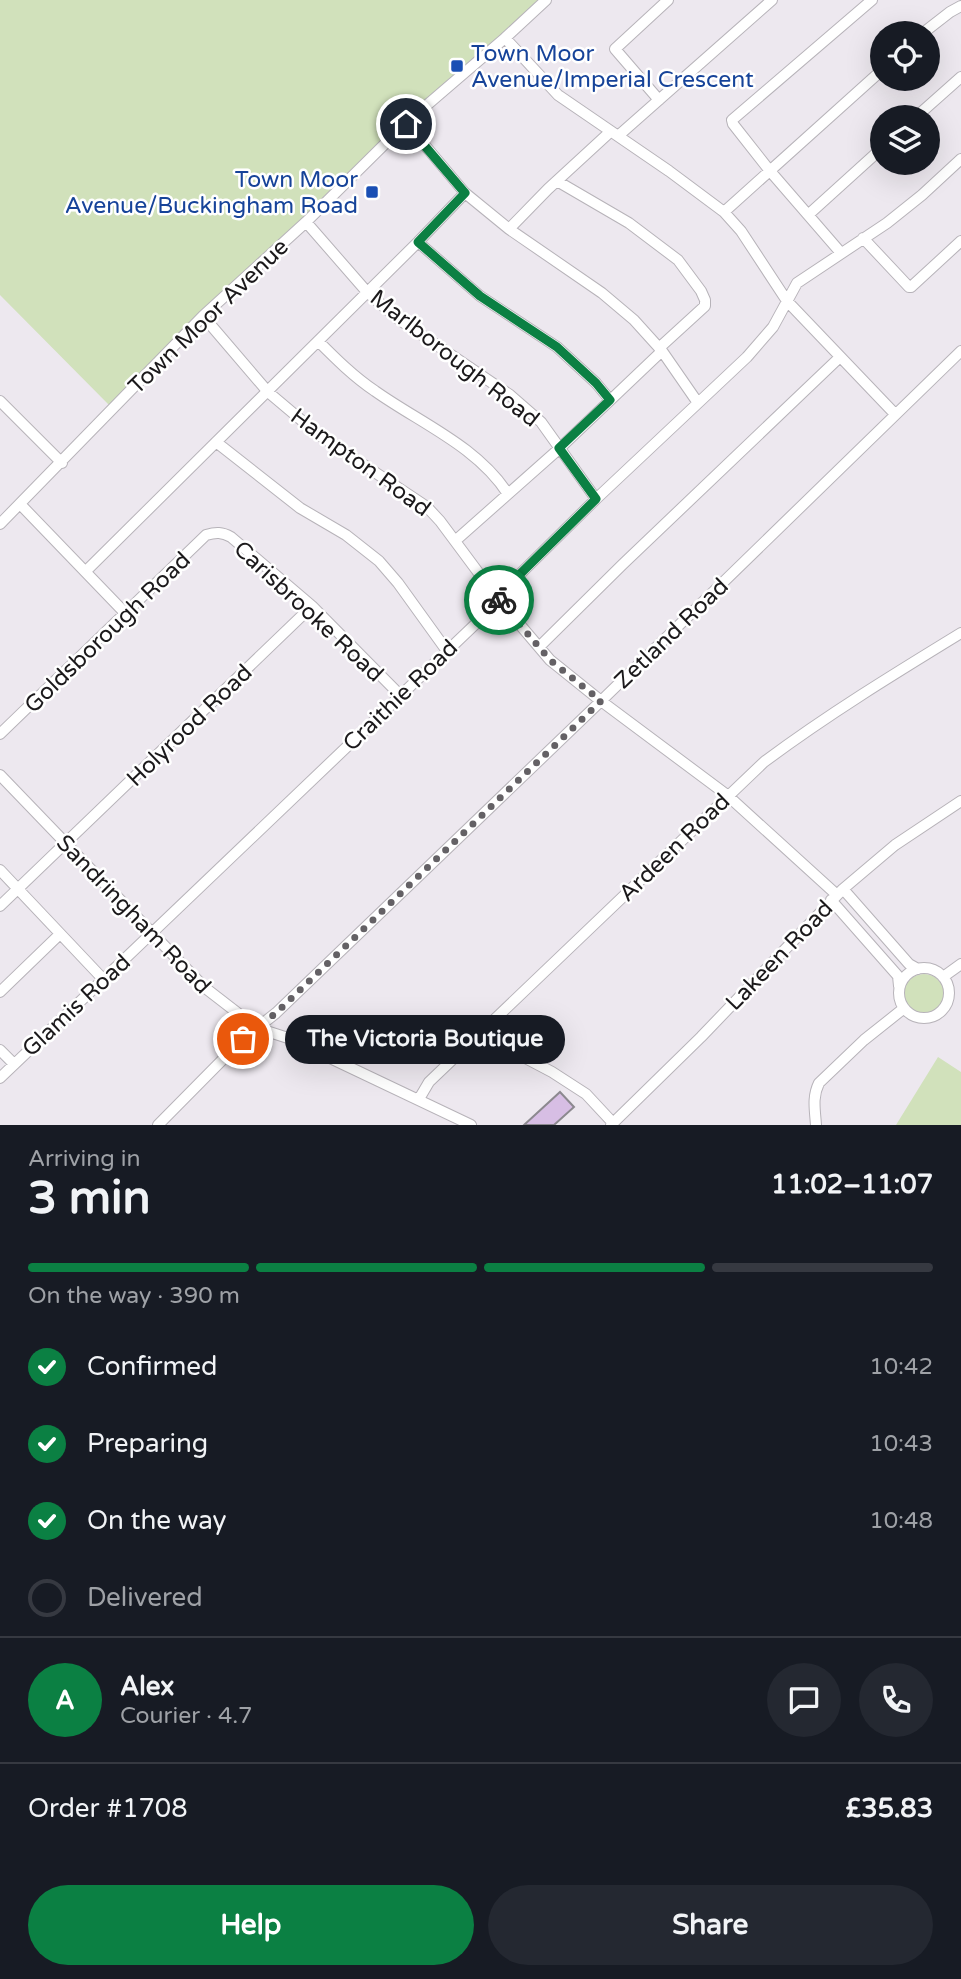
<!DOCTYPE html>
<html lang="en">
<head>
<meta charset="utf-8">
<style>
	:root { --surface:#171b24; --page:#242831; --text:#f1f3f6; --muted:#9ea1a6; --line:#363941; --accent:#0b8043 }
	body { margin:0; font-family:"Varela Round",sans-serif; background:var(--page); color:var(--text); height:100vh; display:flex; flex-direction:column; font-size:26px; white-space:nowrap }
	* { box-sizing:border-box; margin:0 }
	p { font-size:23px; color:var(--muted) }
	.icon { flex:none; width:38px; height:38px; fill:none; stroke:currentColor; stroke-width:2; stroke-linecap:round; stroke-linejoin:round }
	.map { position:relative; height:1125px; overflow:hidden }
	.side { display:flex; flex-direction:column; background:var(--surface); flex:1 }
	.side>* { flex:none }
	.controls { position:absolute; left:870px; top:21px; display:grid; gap:14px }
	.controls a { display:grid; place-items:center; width:70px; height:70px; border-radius:50%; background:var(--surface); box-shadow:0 7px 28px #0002; font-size:35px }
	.pin { position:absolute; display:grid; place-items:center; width:60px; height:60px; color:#fff; margin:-30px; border:4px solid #fff; border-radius:50%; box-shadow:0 2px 7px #0007 }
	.courier { position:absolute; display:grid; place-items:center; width:70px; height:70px; margin:-35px; border:5px solid #0b8043; border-radius:50%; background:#fff; color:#222; box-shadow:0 2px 9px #0007 }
	.bubble { position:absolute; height:49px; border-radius:24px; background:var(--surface); box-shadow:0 7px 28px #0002; font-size:23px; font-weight:700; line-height:49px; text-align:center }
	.headline em { font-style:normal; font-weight:700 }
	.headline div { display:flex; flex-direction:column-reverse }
	.headline { display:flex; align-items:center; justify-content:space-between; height:119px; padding:0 28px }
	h1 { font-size:46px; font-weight:700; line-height:52px }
	.bar { display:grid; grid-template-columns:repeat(4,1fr); gap:10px 7px; align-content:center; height:84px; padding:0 28px }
	.bar i { height:9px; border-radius:5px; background:var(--line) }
	.bar .on { background:var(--accent) }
	.bar p { grid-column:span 4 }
	.line { display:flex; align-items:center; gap:18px; padding:0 28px; border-top:2px solid var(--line) }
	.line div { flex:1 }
	.round { display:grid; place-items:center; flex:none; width:74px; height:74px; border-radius:37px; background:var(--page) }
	ol { padding:0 28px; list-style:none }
	li { display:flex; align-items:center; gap:21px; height:77px }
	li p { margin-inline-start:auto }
	li .icon { padding:7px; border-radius:50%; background:var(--accent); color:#fff; stroke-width:4 }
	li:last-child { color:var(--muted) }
	li i { width:38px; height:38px; border:4px solid var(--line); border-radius:50% }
	.action { display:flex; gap:14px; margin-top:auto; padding:14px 28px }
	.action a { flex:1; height:80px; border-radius:42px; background:var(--accent); color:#fff; font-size:28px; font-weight:700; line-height:80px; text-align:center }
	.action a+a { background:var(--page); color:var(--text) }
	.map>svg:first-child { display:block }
	.green { fill:#d1e1bb }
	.building { fill:#d7bee4; stroke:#8c898f; stroke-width:2 }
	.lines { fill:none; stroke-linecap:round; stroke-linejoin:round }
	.minor-casing { stroke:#b7b3b9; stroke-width:12 }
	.minor { stroke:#fff; stroke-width:10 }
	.done { stroke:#646165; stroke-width:7; stroke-dasharray:0 12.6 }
	.route { stroke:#0b8043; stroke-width:9 }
	.transit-dot { fill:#1a4fb4; stroke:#fff; stroke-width:2.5 }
	.labels { text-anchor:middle; stroke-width:5; stroke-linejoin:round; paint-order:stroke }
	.transit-label { font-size:23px; fill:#164399; stroke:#fff; text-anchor:start }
	.street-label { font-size:23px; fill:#1b191b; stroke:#fff }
</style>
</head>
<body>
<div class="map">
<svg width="961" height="1125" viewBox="0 0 961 1125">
	<rect width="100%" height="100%" fill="#ede8ef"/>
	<!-- green -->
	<path class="green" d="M 0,0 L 543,0 L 406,123 L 110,406 L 0,295 Z
		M904 994a20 20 0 1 1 40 0a20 20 0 1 1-40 0Z
		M 938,1057 L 961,1072 L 961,1125 L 896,1125 Z"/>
	<!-- building -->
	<path class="building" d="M 560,1092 L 574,1107 L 554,1125 L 524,1125 Z"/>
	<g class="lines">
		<!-- minor casing -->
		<g class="minor-casing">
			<path id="minor" d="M 923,33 L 950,12 L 961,6
				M 505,38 L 558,95 L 669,171 L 724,212 L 741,231 L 787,301 L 895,414
				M 659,100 L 615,49 L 668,0
				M 916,117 L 961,77
				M 406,123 L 465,193 L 509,229 L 602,293 L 634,320 L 662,351 L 698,403
				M 618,136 L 772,0
				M 557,181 L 629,223 L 678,260 L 701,291 L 705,300 L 705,306 L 659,348
				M 724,212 L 882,70
				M 808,215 L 882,148
				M 306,222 L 367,292 L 397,318 L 510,395 L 541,422 L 596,499
				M 509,229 L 548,189 L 610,132
				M 863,238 L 909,287 L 911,287 L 961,241
				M 418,242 L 480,296 L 557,347 L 596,383 L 610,400
				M 841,253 L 770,171 L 733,124 L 732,120 L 872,0
				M 203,316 L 268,392 L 319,435 L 427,507 L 440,521 L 498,599 L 550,660 L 601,701 L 727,795 L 837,895
				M 318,341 C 336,359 354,377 375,391 C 420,423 477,446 508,494
				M 0,401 L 62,463
				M 216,442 L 300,508 L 346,535 L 379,561 L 398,583 L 447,651
				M 20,504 L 126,614
				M 0,524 L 203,316 L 306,222 L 406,123 L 505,38 L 546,0
				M 455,541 L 560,448 L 662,351
				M 86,571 L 418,242 L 465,193
				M 539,647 L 623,564 L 840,357
				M 0,734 L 206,535 C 216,532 222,532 231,537 L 312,606 L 400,695
				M 0,775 L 204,987 L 257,1028 L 288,1038 L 471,1125
				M 0,870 L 104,980
				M 843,889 L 909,964 L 918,969
				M 831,900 L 898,976 L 899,986
				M 0,906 L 312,606
				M899 993a25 25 0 1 1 50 0a25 25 0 1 1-50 0Z
				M 943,977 L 961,964
				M 0,992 L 60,934
				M 485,1028 L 514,1052 L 552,1072 L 586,1094 L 613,1123
				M 0,1050 L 14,1064
				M 0,1078 L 487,613 L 512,582 L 596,499 L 747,357 L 773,327 L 797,283 L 887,223 L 922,195 L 961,159
				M 419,1099 L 429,1082 L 764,762 C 827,715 894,674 961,633
				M 158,1125 L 243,1039 L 276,1013 L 601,701 L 961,351
				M 611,1125 L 701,1037 L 843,889 L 895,845 L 961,801
				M 816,1125 C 815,1110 812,1097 819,1083 L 864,1040 L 903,1009"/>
		</g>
		<!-- minor -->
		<use href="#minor" class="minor"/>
	</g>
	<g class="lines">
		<!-- done -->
		<path class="done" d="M 243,1039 L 276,1013 L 601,701 L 550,660 L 499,600"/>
		<!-- route -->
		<path class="route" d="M 406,124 L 465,193 L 418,242 L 480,296 L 557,347 L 596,383 L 610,400 L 559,448 L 596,499 L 512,582 L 498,599 L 499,600"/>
	</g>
	<!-- markers -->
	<g class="transit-dot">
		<rect x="450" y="59" width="14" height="14" rx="3.5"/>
		<rect x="365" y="185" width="14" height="14" rx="3.5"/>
	</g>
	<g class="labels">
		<!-- transit labels -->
		<g class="transit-label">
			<text x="471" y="61">Town Moor<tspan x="471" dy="26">Avenue/Imperial Crescent</tspan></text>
			<text x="358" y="187" text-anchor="end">Town Moor<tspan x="358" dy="26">Avenue/Buckingham Road</tspan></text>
		</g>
		<!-- street labels -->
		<g class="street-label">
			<text transform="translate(208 316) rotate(-44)" y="8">Town Moor Avenue</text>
			<text transform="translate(455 358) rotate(38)" y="8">Marlborough Road</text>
			<text transform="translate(361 462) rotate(36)" y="8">Hampton Road</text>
			<text transform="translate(309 611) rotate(43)" y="8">Carisbrooke Road</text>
			<text transform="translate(107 632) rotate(-44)" y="8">Goldsborough Road</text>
			<text transform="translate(671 633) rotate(-44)" y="8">Zetland Road</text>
			<text transform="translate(400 695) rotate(-44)" y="8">Craithie Road</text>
			<text transform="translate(189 725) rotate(-44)" y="8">Holyrood Road</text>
			<text transform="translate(674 847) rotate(-44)" y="8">Ardeen Road</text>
			<text transform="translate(134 914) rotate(46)" y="8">Sandringham Road</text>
			<text transform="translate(779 955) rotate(-46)" y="8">Lakeen Road</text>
			<text transform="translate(76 1005) rotate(-43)" y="8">Glamis Road</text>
		</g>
	</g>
</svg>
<div class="controls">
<a><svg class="icon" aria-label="locate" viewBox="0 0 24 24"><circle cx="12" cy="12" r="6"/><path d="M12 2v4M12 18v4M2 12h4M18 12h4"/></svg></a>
<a><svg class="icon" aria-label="layers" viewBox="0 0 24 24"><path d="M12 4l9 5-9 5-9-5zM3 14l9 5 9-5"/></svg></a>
</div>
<div class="pin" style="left:243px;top:1039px;background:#ea580c"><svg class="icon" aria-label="bag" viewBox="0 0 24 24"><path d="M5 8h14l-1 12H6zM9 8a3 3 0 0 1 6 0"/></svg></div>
<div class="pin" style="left:406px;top:124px;background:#1f2937"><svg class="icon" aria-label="home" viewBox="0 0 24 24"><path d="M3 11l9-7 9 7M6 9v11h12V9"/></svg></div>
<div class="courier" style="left:499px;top:600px"><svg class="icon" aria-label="bike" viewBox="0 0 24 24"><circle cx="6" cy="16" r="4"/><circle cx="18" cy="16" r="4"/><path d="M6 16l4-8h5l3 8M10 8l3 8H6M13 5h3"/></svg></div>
<div class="bubble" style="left:285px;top:1015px;width:280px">The Victoria Boutique</div>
</div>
<section class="side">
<div class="headline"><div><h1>3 min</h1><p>Arriving in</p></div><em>11:02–11:07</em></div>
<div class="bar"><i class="on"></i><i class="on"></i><i class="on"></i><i></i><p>On the way · 390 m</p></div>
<ol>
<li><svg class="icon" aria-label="check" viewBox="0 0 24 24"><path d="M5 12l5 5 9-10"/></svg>Confirmed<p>10:42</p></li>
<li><svg class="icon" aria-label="check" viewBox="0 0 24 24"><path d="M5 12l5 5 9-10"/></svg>Preparing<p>10:43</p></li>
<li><svg class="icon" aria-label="check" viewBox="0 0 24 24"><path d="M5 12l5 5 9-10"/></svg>On the way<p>10:48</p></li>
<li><i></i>Delivered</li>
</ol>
<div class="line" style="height:126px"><b class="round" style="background:var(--accent);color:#fff">A</b><div><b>Alex</b><p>Courier · 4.7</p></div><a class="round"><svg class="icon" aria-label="chat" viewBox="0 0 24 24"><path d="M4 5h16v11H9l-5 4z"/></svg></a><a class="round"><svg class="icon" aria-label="phone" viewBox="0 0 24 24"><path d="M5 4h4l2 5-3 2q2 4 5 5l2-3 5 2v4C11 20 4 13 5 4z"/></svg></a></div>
<div class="line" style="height:91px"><div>Order #1708</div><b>£35.83</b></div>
<div class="action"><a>Help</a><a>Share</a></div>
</section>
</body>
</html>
